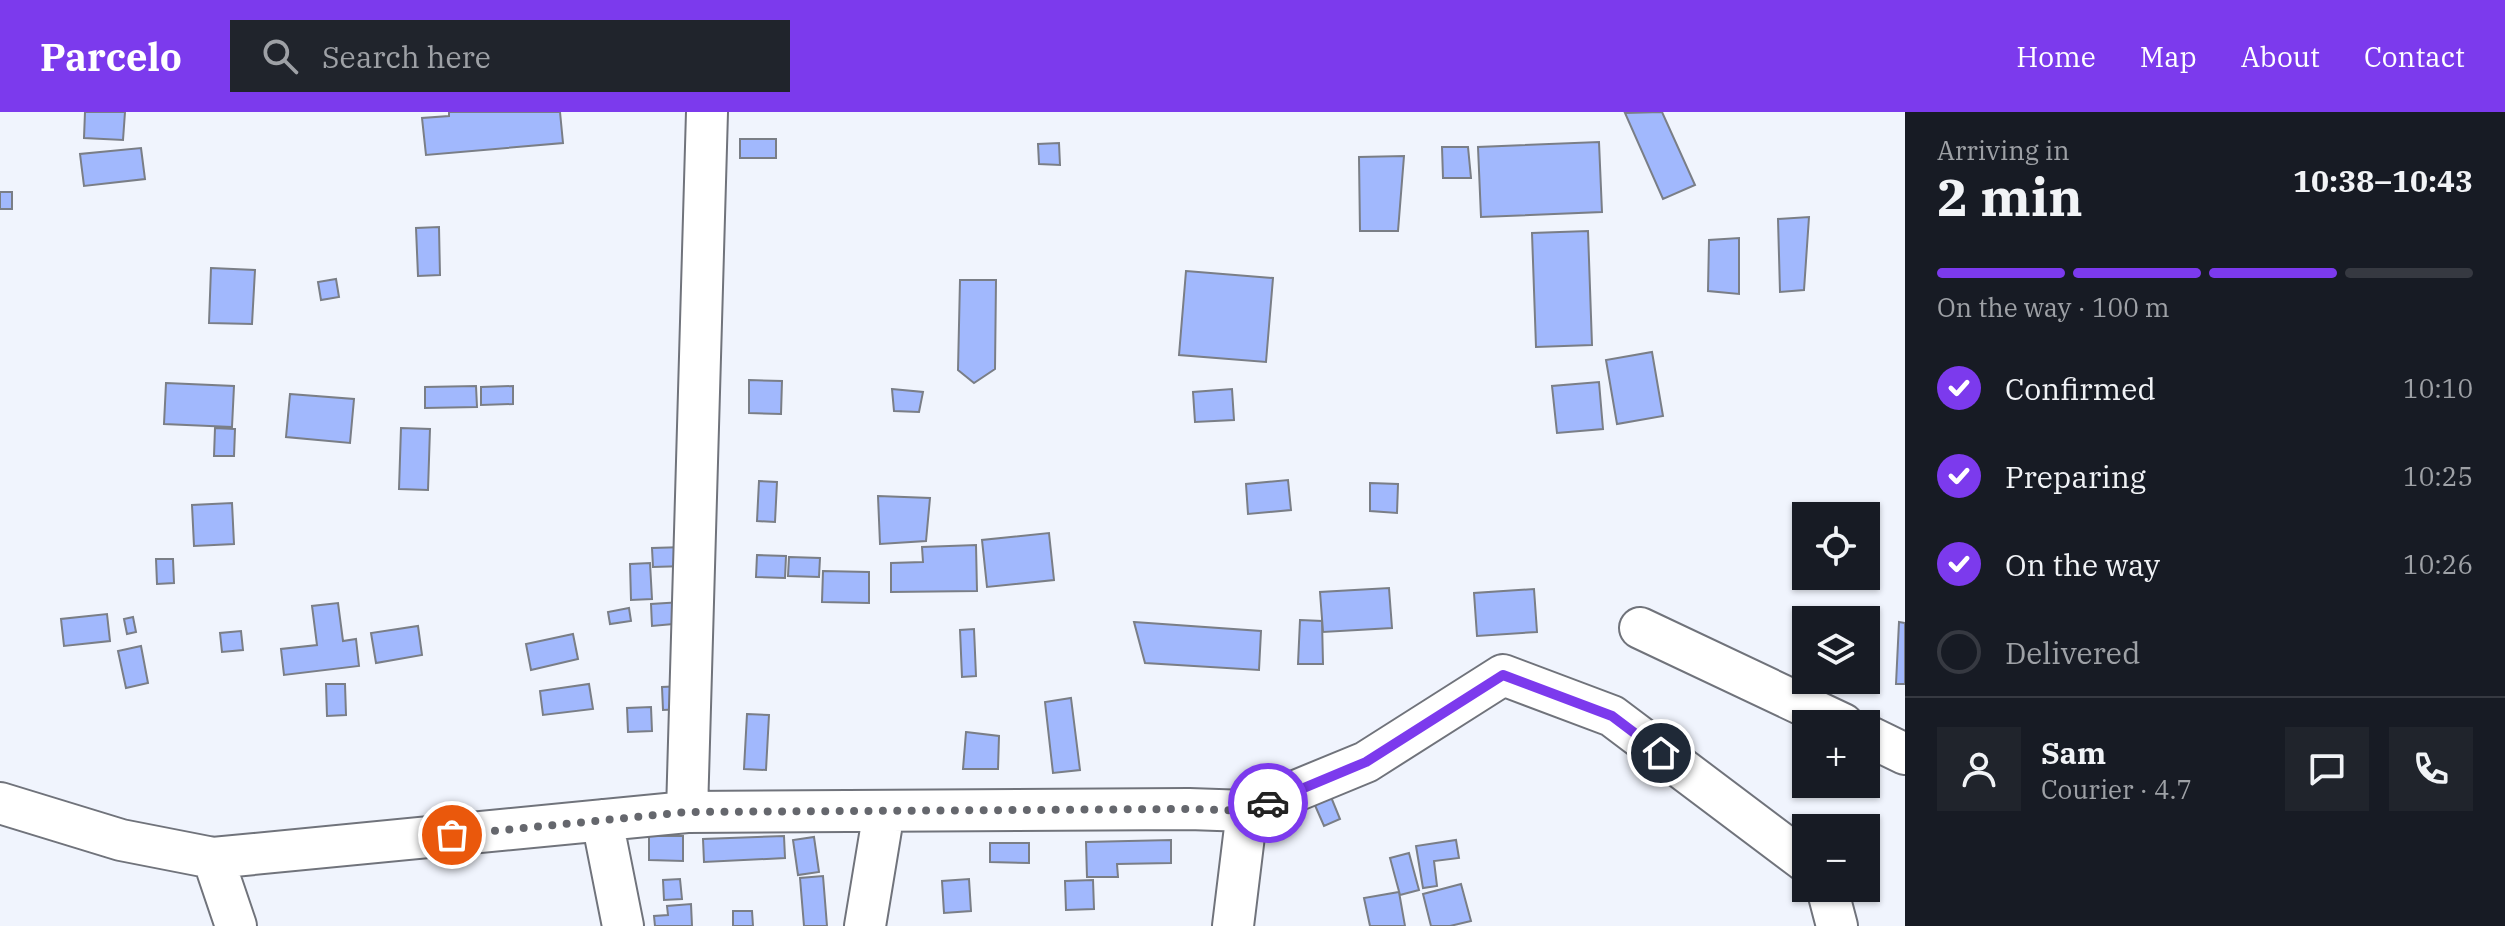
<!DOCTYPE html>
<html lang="en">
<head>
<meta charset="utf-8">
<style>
	:root { --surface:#171b24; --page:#20242c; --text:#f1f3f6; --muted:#9ea1a6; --line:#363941; --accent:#7c3aed }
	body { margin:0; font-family:"IBM Plex Serif",serif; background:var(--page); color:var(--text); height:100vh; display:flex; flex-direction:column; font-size:30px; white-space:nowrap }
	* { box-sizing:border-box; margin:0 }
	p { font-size:26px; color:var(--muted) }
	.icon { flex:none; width:44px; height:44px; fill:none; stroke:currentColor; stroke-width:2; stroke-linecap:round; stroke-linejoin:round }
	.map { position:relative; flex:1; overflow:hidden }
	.panel { display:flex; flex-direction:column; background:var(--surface); width:600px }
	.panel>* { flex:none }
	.tools { position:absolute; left:1792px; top:390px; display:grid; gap:16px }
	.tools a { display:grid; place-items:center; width:88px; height:88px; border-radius:0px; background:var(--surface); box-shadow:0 2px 6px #0004; font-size:40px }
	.pin { position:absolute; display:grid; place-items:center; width:68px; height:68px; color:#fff; margin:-34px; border:4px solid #fff; border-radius:50%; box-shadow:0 2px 8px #0007 }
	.courier { position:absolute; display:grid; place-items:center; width:80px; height:80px; margin:-40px; border:6px solid #7c3aed; border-radius:50%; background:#fff; color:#222; box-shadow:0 2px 10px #0007 }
	.overview em { font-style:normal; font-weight:700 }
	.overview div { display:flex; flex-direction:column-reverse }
	.overview { display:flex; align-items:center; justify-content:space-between; height:136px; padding:0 32px }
	h1 { font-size:52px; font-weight:700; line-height:60px }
	.bar { display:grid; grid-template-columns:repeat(4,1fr); gap:12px 8px; align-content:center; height:96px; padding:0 32px }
	.bar i { height:10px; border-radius:6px; background:var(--line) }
	.bar .current { background:var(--accent) }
	.bar p { grid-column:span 4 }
	.line { display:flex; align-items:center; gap:20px; padding:0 32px; border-top:2px solid var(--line) }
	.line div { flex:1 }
	.round { display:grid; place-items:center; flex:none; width:84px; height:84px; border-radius:0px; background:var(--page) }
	ol { padding:0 32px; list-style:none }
	li { display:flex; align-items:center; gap:24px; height:88px }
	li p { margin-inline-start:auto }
	li .icon { padding:8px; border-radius:50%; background:var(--accent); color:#fff; stroke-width:4 }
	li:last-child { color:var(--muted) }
	li i { width:44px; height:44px; border:4px solid var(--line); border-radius:50% }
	header { display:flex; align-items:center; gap:48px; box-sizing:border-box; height:112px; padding:0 40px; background:var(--accent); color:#fff }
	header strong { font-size:38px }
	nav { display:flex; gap:44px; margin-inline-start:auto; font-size:28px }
	.search { width:560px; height:72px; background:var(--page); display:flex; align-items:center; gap:20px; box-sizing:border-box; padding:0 28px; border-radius:0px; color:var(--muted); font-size:30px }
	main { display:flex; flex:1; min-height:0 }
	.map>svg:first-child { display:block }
	.building { fill:#a1b8fd; stroke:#7a7e86; stroke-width:2 }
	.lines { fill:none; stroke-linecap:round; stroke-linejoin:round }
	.minor-casing { stroke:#70737b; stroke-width:44 }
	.minor { stroke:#fff; stroke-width:40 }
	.done { stroke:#65676d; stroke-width:8; stroke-dasharray:0 14.4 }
	.route { stroke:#7c3aed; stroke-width:10 }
</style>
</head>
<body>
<header>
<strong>Parcelo</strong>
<div class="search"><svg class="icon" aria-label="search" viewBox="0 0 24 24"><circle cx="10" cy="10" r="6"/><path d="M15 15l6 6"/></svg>Search here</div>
<nav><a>Home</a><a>Map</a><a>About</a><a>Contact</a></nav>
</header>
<main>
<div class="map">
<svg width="1905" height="814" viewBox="0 0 1905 814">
	<rect width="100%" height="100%" fill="#f0f4fd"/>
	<!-- building -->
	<path class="building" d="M 85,0 L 125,0 L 123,28 L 84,26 Z
		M 449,0 L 560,0 L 563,31 L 426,43 L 422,6 L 449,4 Z
		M 1662,0 L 1695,73 L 1663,87 L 1625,1 Z
		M 740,27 L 776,27 L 776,46 L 740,46 Z
		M 1599,30 L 1602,100 L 1481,105 L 1478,35 Z
		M 1059,31 L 1060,53 L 1039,52 L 1038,32 Z
		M 1442,35 L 1468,35 L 1471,66 L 1443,66 Z
		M 141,36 L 145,67 L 84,74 L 80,42 Z
		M 1404,44 L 1398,119 L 1360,119 L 1359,45 Z
		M 0,80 L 12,80 L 12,97 L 0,97 Z
		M 1809,105 L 1804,178 L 1780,180 L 1778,107 Z
		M 439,115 L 440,163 L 418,164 L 416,116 Z
		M 1588,119 L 1592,233 L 1536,235 L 1532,121 Z
		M 1739,126 L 1739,182 L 1708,179 L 1709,128 Z
		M 211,156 L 255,158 L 252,212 L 209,211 Z
		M 1186,159 L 1273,166 L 1266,250 L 1179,243 Z
		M 336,167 L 339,185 L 321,188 L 318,170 Z
		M 960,168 L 996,168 L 995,257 L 974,271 L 958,258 Z
		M 1652,240 L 1663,304 L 1617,312 L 1606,248 Z
		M 749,268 L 782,269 L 781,302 L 749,301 Z
		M 1599,270 L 1603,317 L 1557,321 L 1552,274 Z
		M 166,271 L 234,274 L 232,315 L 164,312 Z
		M 476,274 L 477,295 L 425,296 L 425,275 Z
		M 513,274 L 513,292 L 481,293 L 481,275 Z
		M 892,277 L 923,280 L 919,300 L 894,299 Z
		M 1232,277 L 1234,308 L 1195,310 L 1193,280 Z
		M 290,282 L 354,287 L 350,331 L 286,325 Z
		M 215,316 L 235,317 L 234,344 L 214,344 Z
		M 401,316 L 430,317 L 428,378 L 399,377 Z
		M 1288,368 L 1291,398 L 1248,402 L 1246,372 Z
		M 759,369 L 777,370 L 775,410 L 757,409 Z
		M 1370,371 L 1398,372 L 1397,401 L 1370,399 Z
		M 878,384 L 930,386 L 926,429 L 880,432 Z
		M 232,391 L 234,432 L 194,434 L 192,393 Z
		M 1049,421 L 1054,468 L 987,475 L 982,428 Z
		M 976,433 L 977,479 L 891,480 L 891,451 L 923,450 L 922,435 Z
		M 685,435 L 686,454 L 653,455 L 652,436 Z
		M 757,443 L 786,444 L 785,466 L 756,465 Z
		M 789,445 L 820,446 L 819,465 L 788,464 Z
		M 156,447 L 173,447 L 174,471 L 157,472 Z
		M 650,451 L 652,487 L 631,488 L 630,452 Z
		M 823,459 L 869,460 L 869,491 L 822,490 Z
		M 1389,476 L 1392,516 L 1323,520 L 1320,480 Z
		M 1534,477 L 1537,520 L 1477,524 L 1474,481 Z
		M 682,490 L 684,511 L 652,514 L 651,492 Z
		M 338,491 L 343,529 L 356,527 L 359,554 L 284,563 L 281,537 L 317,533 L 312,494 Z
		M 629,496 L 631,509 L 610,512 L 608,500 Z
		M 107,502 L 110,529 L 64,534 L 61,507 Z
		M 133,505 L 136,520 L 127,522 L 124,507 Z
		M 1300,508 L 1322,509 L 1323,552 L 1298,552 Z
		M 1134,510 L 1261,519 L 1259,558 L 1145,551 Z
		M 1899,510 L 1905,511 L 1905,572 L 1896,572 Z
		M 418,514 L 422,543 L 376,551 L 371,521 Z
		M 974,517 L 976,564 L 962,565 L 960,518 Z
		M 241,519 L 243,538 L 222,540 L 220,521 Z
		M 573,522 L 578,547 L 531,558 L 526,532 Z
		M 141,534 L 148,571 L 126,576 L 118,539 Z
		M 326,572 L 345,572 L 346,603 L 327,604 Z
		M 589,572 L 593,597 L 543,603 L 540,579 Z
		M 684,574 L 685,597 L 663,598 L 662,575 Z
		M 1071,586 L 1080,658 L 1053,661 L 1045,590 Z
		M 651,595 L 652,619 L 628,620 L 627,596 Z
		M 747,602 L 769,603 L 766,658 L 744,657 Z
		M 966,620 L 999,624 L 998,657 L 963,657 Z
		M 1331,685 L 1340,707 L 1324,714 L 1314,691 Z
		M 649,724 L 683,724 L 683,749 L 649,748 Z
		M 784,724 L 785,746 L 704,750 L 703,727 Z
		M 814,725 L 819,760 L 798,763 L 793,728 Z
		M 1171,728 L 1171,751 L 1117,752 L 1118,765 L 1087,765 L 1086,730 Z
		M 1456,728 L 1459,746 L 1434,749 L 1437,774 L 1423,776 L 1416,734 Z
		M 990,731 L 1029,731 L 1029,751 L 990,750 Z
		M 1409,741 L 1419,778 L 1400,783 L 1390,746 Z
		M 823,764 L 827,814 L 804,814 L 800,766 Z
		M 680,767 L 682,787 L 664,788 L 663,768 Z
		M 969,767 L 971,799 L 944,801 L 942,769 Z
		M 1093,768 L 1094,797 L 1066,798 L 1065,769 Z
		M 1461,772 L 1471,809 L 1450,814 L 1431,814 L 1423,782 Z
		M 1399,780 L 1405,814 L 1370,814 L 1364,786 Z
		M 691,792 L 692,814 L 655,814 L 654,804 L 668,803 L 667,794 Z
		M 733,799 L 752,799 L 753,814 L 733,814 Z"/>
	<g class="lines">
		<!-- minor casing -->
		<g class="minor-casing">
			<path id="minor" d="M 1640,516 L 1843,612
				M 1866,623 L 1905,642
				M 0,691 L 121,728 L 213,746 L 687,700 L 1189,697 L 1247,699
				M 687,700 L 707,0
				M 602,708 L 623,814
				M 213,746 L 236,814
				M 1827,776 L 1837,814
				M 865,814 L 884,699
				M 1233,814 L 1247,699 L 1366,650 L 1503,563 L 1612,604 L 1806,750"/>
		</g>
		<!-- minor -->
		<use href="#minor" class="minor"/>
	</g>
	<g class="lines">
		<!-- done -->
		<path class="done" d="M 452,723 L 687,700 L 1189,697 L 1247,699 L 1268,691"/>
		<!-- route -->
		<path class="route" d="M 1268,691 L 1366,650 L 1503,563 L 1612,604 L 1661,641"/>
	</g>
</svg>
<div class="tools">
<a><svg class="icon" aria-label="locate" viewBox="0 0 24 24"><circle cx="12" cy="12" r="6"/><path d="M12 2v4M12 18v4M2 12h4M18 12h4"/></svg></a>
<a><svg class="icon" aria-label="layers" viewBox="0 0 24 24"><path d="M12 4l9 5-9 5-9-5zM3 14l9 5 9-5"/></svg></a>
<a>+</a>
<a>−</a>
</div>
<div class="pin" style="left:452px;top:723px;background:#ea580c"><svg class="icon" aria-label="bag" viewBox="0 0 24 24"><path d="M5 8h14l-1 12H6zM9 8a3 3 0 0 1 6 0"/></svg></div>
<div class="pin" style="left:1661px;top:641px;background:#1f2937"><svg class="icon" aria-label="home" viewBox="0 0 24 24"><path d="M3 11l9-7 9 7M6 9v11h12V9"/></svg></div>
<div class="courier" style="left:1268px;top:691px"><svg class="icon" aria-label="car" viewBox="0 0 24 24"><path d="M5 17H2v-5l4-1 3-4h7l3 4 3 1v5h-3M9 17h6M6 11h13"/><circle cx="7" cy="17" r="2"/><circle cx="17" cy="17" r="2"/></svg></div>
</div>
<section class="panel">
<div class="overview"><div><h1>2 min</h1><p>Arriving in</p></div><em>10:38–10:43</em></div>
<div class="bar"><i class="current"></i><i class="current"></i><i class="current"></i><i></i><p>On the way · 100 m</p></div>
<ol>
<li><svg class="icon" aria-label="check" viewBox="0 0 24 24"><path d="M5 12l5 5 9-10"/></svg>Confirmed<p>10:10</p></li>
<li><svg class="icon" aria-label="check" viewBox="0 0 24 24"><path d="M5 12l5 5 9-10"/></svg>Preparing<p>10:25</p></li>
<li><svg class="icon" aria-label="check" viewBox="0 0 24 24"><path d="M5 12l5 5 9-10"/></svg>On the way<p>10:26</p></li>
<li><i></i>Delivered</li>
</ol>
<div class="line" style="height:144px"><a class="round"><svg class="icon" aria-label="person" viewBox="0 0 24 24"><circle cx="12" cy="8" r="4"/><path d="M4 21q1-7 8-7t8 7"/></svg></a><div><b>Sam</b><p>Courier · 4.7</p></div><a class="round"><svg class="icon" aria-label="chat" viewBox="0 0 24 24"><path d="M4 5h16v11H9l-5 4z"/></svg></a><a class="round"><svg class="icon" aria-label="phone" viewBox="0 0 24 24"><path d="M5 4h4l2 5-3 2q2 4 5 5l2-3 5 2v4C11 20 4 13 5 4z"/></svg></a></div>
</section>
</main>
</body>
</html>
